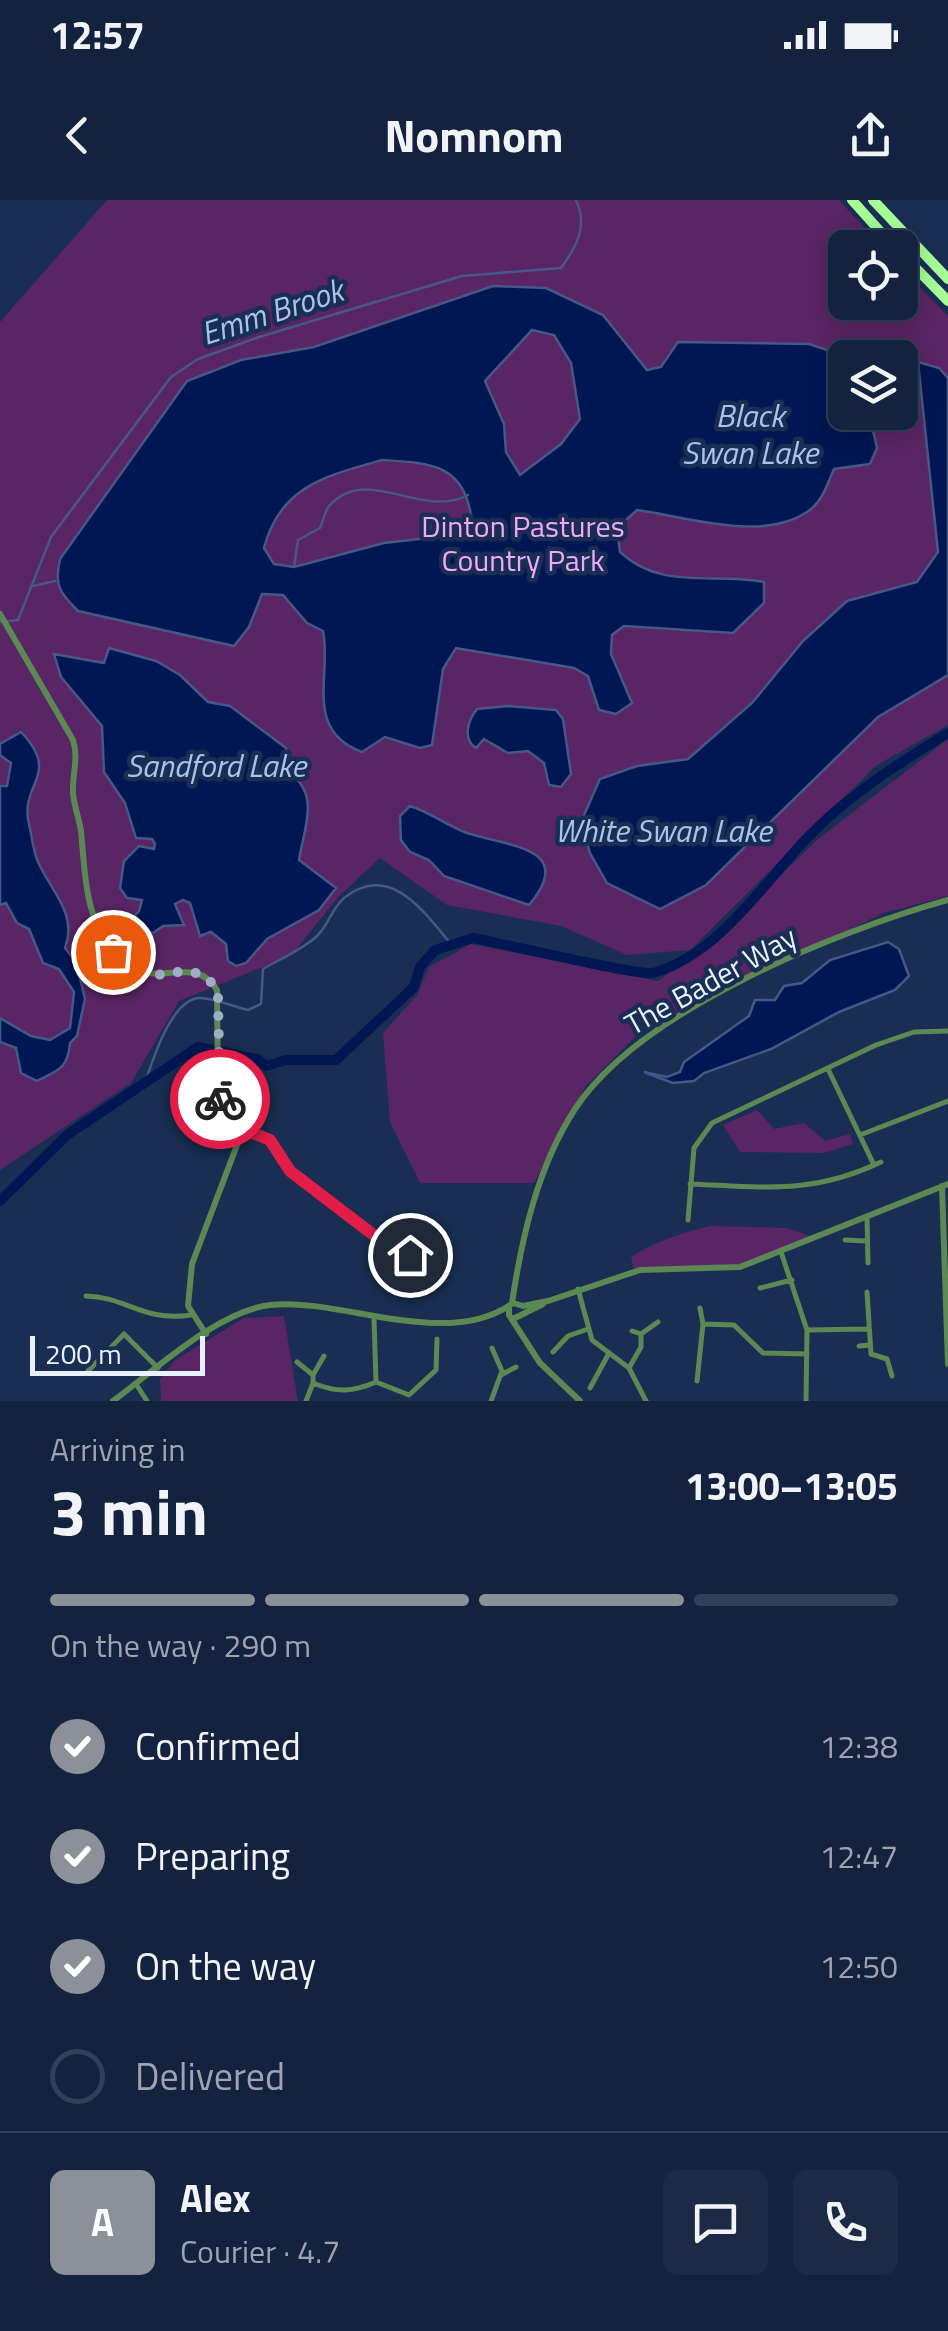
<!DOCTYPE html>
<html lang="en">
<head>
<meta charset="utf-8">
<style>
	:root { --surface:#13223e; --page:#1c2a45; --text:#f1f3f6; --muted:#9da4b0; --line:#323f58; --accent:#8c9099 }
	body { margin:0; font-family:"Titillium Web",sans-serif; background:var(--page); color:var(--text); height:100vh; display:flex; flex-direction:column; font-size:38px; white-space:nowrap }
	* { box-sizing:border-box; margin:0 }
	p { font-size:32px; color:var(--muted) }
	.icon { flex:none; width:55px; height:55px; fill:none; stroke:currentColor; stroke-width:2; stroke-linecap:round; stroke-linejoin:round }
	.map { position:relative; height:1201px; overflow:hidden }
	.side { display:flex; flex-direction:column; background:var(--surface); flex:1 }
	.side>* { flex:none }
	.tools { position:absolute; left:828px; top:30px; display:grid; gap:20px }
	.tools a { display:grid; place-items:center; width:90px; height:90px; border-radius:15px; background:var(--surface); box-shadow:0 5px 25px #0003,0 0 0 2px var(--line); font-size:50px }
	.scale { position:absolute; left:30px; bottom:25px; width:175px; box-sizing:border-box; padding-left:10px; border:5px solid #e8f1ff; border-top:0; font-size:28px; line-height:35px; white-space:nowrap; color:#e8f1ff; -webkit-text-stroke:8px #192e52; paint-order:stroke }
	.pin { position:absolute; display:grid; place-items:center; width:85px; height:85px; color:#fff; margin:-42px; border:5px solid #fff; border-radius:50%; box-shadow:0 2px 10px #0007 }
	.courier { position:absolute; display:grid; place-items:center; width:100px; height:100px; margin:-50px; border:8px solid #e11d48; border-radius:50%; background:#fff; color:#222; box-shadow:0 2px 12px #0007 }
	.summary em { font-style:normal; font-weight:700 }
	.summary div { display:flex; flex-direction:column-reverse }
	.summary { display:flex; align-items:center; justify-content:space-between; height:170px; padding:0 50px }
	h1 { font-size:65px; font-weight:700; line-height:75px }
	.bar { display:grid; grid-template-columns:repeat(4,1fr); gap:15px 10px; align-content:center; height:120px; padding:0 50px }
	.bar i { height:12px; border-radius:8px; background:var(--line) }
	.bar .selected { background:var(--accent) }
	.bar p { grid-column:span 4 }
	.line { display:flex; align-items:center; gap:25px; padding:0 50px; border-top:2px solid var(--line) }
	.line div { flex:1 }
	.round { display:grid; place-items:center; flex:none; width:105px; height:105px; border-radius:15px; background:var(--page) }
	ol { padding:0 50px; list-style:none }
	li { display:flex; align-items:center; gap:30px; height:110px }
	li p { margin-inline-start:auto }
	li .icon { padding:10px; border-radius:50%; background:var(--accent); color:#fff; stroke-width:4 }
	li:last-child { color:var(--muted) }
	li i { width:55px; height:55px; border:5px solid var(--line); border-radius:50% }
	.status { display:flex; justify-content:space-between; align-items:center; height:70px; padding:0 50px; background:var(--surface); direction:ltr }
	.status svg { height:28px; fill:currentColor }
	header { display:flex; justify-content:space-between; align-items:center; height:130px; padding:0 50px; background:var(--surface); font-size:45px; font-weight:700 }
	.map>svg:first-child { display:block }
	.green { fill:#592564; fill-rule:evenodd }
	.water { fill:#001753; stroke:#465887; stroke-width:2.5; fill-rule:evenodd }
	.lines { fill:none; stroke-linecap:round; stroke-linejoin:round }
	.stream { stroke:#465887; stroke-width:2.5 }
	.river { stroke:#001753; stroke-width:10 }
	.minor { stroke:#5c8854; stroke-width:5 }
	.tertiary { stroke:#5c8854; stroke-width:6 }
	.motorway { stroke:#a6fe95; stroke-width:10 }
	.done { stroke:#a0adc2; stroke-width:10; stroke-dasharray:0 18 }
	.route { stroke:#e11d48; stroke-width:12 }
	.labels { text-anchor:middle; stroke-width:9; stroke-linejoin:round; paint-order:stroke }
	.park-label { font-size:30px; fill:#efa8fd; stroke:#192e52 }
	.street-label { font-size:30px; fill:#e8f1ff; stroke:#192e52 }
	.water-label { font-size:32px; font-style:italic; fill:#a8c3ef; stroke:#192e52 }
</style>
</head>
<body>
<div class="status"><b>12:57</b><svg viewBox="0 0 49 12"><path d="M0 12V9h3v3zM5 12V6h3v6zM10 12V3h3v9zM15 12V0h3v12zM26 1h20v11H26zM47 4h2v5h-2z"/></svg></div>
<header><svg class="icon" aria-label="back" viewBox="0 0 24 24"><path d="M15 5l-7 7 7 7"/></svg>Nomnom<svg class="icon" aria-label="share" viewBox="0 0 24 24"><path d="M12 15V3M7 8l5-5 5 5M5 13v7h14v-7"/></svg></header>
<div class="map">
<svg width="948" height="1201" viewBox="0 0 948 1201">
	<rect width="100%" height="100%" fill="#192e52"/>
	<!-- green -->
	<path class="green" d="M 107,0 L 839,0 L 882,47 L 845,48 L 845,102 L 900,102 L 900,67 L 948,116 L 948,525 L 877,565 L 690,750 L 627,755 L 561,726 L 447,705 L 380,658 L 338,697 L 292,755 L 179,801 L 131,883 L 0,970 L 0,122 ZM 845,158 L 900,158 L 900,212 L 845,212 Z
		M 948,539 L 948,696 L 884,713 L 645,827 L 586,886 L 534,983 L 420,983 L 390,922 L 383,833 L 417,795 L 429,767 L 471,744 L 658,781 L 724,730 L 818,639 Z
		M 757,910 L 774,929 L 804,923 L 825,941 L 850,934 L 853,944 L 823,953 L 740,952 L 723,925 Z
		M 710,1026 L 787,1028 L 813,1037 L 745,1064 L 634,1069 L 631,1057 C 656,1041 681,1033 710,1026 Z
		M 284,1116 L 298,1201 L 161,1201 L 160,1179 L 175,1160 L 244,1118 Z"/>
	<!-- water -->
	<path class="water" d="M 493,86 L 546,88 L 603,115 L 647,170 L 661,167 L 678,142 L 809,144 L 848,157 L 845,212 L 869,213 L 877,248 L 870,264 L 834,269 C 828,282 823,300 811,309 C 767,344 688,317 637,310 L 617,328 L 620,352 C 662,391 713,372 764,382 L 764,403 L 733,433 L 624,426 L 612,435 L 611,454 L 632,503 L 616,514 L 599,510 L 588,476 L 574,468 L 456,448 L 443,469 L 432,545 L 420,548 L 385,537 L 362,552 C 303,530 332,475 323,431 L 307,423 L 283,395 L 262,394 L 249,427 L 234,446 L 78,411 C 59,392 54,385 60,359 L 187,181 L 241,160 L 314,147 ZM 532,130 L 554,135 L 571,163 L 580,219 L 561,244 L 520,275 L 506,252 L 504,224 L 485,181 ZM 382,260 C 433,263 464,264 472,321 L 462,334 L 384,343 L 294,367 L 274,364 L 264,348 C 280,286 326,276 382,260 Z
		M 918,162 L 939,168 L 948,178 L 948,475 L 878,517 L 706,685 L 660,709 L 607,683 L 590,653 L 581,622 L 600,579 L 637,566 L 688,559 L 752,503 L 803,441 L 847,401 L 917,382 L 938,352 Z
		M 109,448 L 156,461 L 180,475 L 208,502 L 230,506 L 286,548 L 291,574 C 320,596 304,628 299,660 L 336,688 L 319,710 L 267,739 L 246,763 L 236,766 L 228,761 L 226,744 L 211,732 L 200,736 L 190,703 L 183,700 L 175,704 L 184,725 L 163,726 L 153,733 L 127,725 L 139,711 L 142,700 L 127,698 L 120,688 L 124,661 L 139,646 L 154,649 L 155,644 L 152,639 L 136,638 L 125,603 L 104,572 L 102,526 L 61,477 L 54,454 L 104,463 Z
		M 508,506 L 556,510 L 563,519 L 571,574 L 561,587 L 549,585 L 544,563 L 528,551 L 508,553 L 484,539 L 476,548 C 462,539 468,520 477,509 Z
		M 21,532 C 62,575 19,583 29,624 C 32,636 33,651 38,662 C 51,691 78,714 65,748 L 76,762 L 85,799 L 77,836 L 70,843 C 68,868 59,870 37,881 L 21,873 L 16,848 L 0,842 L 0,818 L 31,836 L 50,840 L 70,828 L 74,792 L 59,769 L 43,763 L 29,729 L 17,723 L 6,703 L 0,705 L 0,586 L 7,586 L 11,563 L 0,555 L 0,544 Z
		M 410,606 C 430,612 447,626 467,633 C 506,646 578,647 529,705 L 444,676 L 429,660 L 410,652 L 401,640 L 400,616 Z
		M 888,742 L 899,749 L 909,776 L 895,790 L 839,812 L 771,849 L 704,873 L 694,881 L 673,883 L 644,872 L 667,877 L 680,872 L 684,862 L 749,816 L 755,800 L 775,800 L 784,786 L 802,783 L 830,760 Z"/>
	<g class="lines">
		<!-- stream -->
		<path class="stream" d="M 294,367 L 298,340 L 320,328 C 323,322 325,311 329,306 C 367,263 422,320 468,295
			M 33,386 L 55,381
			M 0,422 L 18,420 L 51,337 L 171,177 L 198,159 L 259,137 L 462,76 L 561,68 C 577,46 588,26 576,0
			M 147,877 C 154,856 173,798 200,798 C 214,798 234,807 248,810 L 261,804 L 263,769 C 280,759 302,750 317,736 C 328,726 332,708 344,698 C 389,662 423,710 450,743"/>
		<!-- river -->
		<path class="river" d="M 0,1001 L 67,935 L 198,847 L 257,859 L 266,866 L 286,860 L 336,860 L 414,787 L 420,767 L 435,750 L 473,738 C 500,743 638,776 653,773 C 718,755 763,684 807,638 C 847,596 899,563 948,533"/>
		<!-- minor -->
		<path class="minor" d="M 828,869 L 874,965
			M 241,928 C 272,931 274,955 293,973 C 313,992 386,1049 410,1055
			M 860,935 L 948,901
			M 690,984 C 763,987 812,995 881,962
			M 867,1018 L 868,1063
			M 688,1020 L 694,948 L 712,923 L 876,845 L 914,832 L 948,831
			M 845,1040 L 867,1041
			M 781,1052 L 807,1130 L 806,1201
			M 760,1088 L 792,1080
			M 578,1089 L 592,1140 L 629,1168 L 646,1201
			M 867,1092 L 871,1154 L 887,1159 L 892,1176
			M 86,1096 C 127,1097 142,1122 191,1115
			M 700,1108 L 703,1124
			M 374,1119 L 376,1182 L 409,1195 L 436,1170 L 437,1139
			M 807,1130 L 869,1129
			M 641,1134 L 658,1122
			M 859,1146 L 870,1145
			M 553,1152 L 568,1136 L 588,1129
			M 297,1162 L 313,1175 L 313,1183 C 337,1193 353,1192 376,1182
			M 629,1168 L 641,1147 L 641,1134 L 632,1131
			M 88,1171 L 124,1134 L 158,1168
			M 313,1175 L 324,1156
			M 501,1175 L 516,1167
			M 697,1181 L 703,1124 L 734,1125 L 763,1153 L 807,1154
			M 136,1184 L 147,1201
			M 590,1188 L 608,1155
			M 306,1201 L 313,1183
			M 491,1201 L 502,1171 L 492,1148"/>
		<!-- tertiary -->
		<path class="tertiary" d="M 0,414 L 73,540 C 79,559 72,574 73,593 C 74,606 79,618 81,631 C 86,682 85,738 134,768 C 162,785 196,755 217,790 L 218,895 L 240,925 L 240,937 L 192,1064 L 188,1106 L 206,1134
			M 942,986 L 948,1164
			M 512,1103 C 522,1036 538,966 575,909 C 640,810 837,731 948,700
			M 509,1107 L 509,1115 L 540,1163 L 580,1201
			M 513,1119 L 543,1104
			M 113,1201 C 155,1170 218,1111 270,1105 C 340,1097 447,1151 513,1103 L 523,1106 L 548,1101 L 640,1070 L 740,1067 L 948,984"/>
		<!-- motorway -->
		<path class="motorway" d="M 852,0 L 895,48
			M 873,0 L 948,79
			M 900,52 L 948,101"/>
	</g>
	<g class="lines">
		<!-- done -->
		<path class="done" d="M 113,752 L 150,776 C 176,773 205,762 218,794 L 220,899"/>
		<!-- route -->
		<path class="route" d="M 220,899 L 241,928 L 270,940 L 290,971 L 388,1046 L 410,1055"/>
	</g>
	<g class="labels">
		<!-- park labels -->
		<g class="park-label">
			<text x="523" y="337">Dinton Pastures<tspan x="523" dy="34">Country Park</tspan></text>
		</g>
		<!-- street labels -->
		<g class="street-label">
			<text transform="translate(711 781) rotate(-29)" y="10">The Bader Way</text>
		</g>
		<!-- water labels -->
		<g class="water-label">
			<text transform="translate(272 112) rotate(-18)" y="11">Emm Brook</text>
			<text x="750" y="227">Black<tspan x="750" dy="37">Swan Lake</tspan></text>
			<text x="216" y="577">Sandford Lake</text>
			<text x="663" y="642">White Swan Lake</text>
		</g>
	</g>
</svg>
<div class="tools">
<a><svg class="icon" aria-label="locate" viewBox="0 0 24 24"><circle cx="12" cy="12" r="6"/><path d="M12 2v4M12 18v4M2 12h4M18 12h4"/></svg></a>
<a><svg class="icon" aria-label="layers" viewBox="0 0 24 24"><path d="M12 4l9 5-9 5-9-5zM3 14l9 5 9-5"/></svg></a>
</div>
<div class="scale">200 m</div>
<div class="pin" style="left:113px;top:752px;background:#ea580c"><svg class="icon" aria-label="bag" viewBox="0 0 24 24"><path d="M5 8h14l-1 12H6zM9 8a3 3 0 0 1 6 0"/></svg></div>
<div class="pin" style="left:410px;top:1055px;background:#1f2937"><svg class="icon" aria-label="home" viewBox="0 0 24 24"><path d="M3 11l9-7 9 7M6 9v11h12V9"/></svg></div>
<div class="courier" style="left:220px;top:899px"><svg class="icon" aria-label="bike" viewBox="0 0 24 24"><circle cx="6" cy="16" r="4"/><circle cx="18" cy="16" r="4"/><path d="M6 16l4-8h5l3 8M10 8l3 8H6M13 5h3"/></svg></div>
</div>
<section class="side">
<div class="summary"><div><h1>3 min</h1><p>Arriving in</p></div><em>13:00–13:05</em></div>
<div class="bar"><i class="selected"></i><i class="selected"></i><i class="selected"></i><i></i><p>On the way · 290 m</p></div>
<ol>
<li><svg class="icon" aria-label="check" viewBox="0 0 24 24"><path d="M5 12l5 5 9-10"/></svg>Confirmed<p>12:38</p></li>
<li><svg class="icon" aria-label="check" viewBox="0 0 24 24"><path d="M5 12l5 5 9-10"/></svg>Preparing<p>12:47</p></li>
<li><svg class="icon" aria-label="check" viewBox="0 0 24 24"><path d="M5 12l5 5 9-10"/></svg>On the way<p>12:50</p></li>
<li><i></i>Delivered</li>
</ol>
<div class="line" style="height:180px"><b class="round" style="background:var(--accent);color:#fff">A</b><div><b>Alex</b><p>Courier · 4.7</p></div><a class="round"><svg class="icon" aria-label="chat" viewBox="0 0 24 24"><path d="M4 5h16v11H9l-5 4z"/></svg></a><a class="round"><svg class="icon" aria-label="phone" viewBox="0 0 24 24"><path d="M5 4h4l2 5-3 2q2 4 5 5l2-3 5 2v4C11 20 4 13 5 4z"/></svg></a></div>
</section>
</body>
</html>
